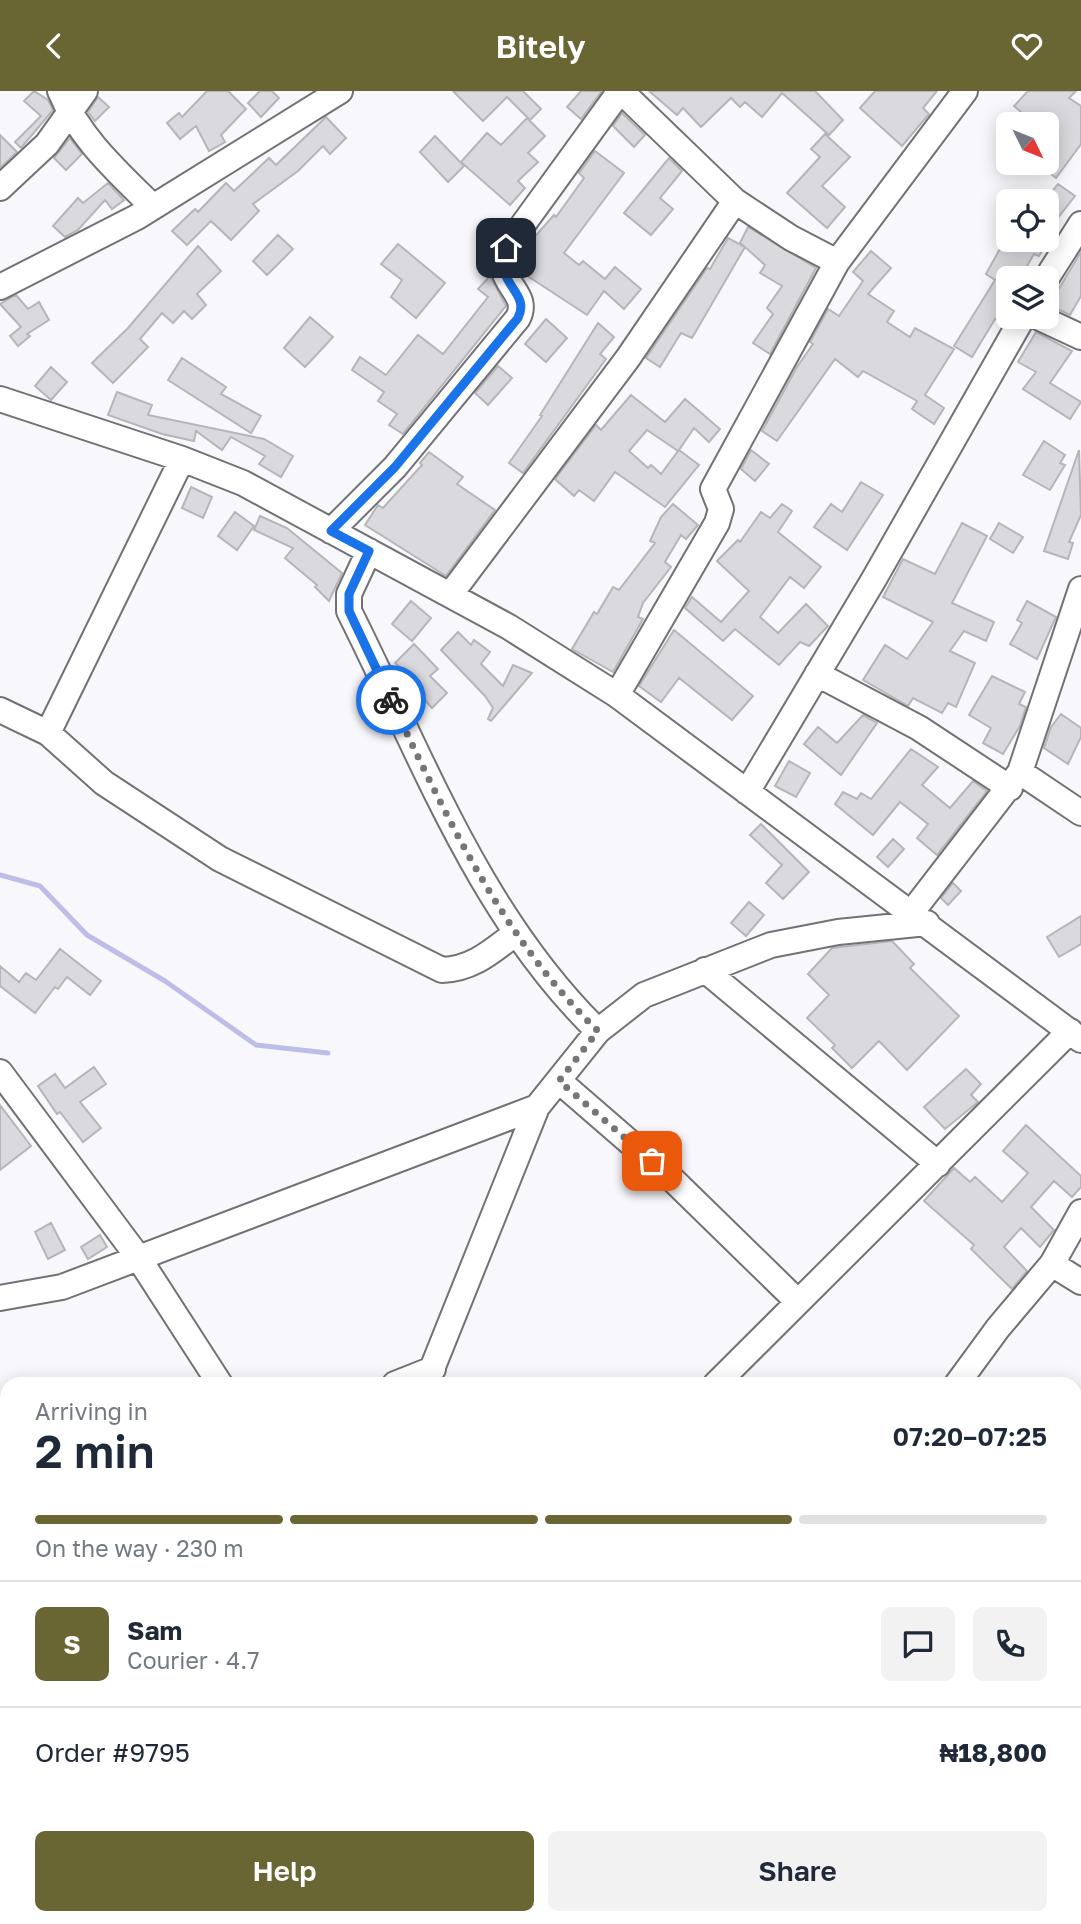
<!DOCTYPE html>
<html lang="en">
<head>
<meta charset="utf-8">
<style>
	:root { --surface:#fff; --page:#f2f2f3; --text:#1f2937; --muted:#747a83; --line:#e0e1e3; --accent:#696633 }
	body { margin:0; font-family:"Golos Text",sans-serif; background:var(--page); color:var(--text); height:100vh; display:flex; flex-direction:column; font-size:26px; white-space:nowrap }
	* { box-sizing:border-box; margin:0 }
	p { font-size:23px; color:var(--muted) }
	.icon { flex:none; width:38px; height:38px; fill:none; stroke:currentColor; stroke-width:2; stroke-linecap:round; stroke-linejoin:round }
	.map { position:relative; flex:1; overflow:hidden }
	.sheet { position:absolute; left:0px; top:1286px; width:1082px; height:548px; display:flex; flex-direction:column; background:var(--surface); border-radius:21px 21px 0 0; box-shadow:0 4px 18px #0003 }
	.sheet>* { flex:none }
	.needle { width:46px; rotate:133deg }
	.fabs { position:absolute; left:996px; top:21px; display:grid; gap:14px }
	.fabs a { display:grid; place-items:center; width:63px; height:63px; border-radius:10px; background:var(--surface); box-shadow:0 4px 18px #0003; font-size:35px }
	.pin { position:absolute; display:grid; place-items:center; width:60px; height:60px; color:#fff; margin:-30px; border-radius:14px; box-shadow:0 4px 10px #0006 }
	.courier { position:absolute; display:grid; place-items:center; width:70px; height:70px; margin:-35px; border:5px solid #1a73e8; border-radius:50%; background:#fff; color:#222; box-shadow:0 2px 9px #0007 }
	.headline em { font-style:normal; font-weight:600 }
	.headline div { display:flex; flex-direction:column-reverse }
	.headline { display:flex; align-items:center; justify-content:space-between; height:119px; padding:0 35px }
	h1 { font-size:46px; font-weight:600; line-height:52px }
	.bar { display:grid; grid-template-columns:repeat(4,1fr); gap:10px 7px; align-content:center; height:84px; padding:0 35px }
	.bar i { height:9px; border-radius:5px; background:var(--line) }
	.bar .selected { background:var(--accent) }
	.bar p { grid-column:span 4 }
	.line { display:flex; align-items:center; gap:18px; padding:0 35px; border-top:2px solid var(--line) }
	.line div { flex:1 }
	.round { display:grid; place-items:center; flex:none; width:74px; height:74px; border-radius:10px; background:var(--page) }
	.cta { display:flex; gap:14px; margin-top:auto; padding:14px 35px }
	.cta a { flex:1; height:80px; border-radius:10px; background:var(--accent); color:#fff; font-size:28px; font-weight:600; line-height:80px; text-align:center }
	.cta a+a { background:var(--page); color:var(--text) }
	header { display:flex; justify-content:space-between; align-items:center; height:91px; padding:0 35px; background:var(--accent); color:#fff; font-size:32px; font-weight:600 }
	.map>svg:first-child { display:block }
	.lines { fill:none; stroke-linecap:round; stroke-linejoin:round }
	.stream { stroke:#bebde8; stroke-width:5 }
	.building { fill:#d9d9de; stroke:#b6b6ba; stroke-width:2; fill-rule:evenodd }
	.minor-casing { stroke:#727276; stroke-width:28 }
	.minor { stroke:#fff; stroke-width:24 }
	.done { stroke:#757678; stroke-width:7; stroke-dasharray:0 12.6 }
	.route { stroke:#1a73e8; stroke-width:9 }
</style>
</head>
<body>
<header><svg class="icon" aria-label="back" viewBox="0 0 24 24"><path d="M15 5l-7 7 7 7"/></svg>Bitely<svg class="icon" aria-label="heart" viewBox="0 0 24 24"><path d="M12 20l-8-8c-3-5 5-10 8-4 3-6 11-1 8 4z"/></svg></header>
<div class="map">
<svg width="1081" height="1833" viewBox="0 0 1081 1833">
	<rect width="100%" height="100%" fill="#f8f8fc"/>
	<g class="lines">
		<!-- stream -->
		<path class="stream" d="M 0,784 L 40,795 L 87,844 L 165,890 L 256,954 L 328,962"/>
	</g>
	<!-- building -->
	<path class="building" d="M 34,0 L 48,9 L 53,19 L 21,57 L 15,51 L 41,25 L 24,10 Z
		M 207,0 L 228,0 L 246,18 L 221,44 L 225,51 L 209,60 L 196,35 L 180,48 L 167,32 L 179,22 L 182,26 Z
		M 260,0 L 272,0 L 279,7 L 261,26 L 248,12 Z
		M 453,0 L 523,0 L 541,18 L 530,29 L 507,6 L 483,30 Z
		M 581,0 L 602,0 L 581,28 L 567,16 Z
		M 649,0 L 815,0 L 843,29 L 829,44 L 782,2 L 762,26 L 745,11 L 740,16 L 731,7 L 701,36 L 683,17 L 677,24 Z
		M 875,0 L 937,0 L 923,17 L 929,23 L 902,55 L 860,17 Z
		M 1028,0 L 1076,0 L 1069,7 L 1081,15 L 1081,53 L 1056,87 L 1046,79 L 1046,33 L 1035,33 L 1014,15 Z
		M 98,6 L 109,16 L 95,30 L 88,21 Z
		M 622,22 L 645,44 L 634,56 L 613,35 Z
		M 326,26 L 346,47 L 330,63 L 323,55 L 298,80 L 253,113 L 259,120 L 231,149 L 211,130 L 187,154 L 172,140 L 195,118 L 198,121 L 226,92 L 234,100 L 269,67 L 276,74 Z
		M 527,27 L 545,45 L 528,62 L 538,71 L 518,90 L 525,97 L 510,114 L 461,71 L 487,42 L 501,54 Z
		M 825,43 L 850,66 L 822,95 L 845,116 L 827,137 L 787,102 L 820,66 L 811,58 Z
		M 0,44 L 17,61 L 0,77 Z
		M 435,45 L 464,75 L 448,91 L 420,61 Z
		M 70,47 L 82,63 L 66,79 L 54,67 Z
		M 595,60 L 624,82 L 564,162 L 579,174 L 583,170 L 605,188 L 615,176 L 641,198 L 624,218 L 604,200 L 587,224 L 523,182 L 534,168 L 522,160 L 554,124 L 556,126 L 584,87 L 579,82 Z
		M 669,67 L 682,80 L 660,107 L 673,118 L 651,144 L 624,122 Z
		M 108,92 L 124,109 L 112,118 L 105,109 L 78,139 L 65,146 L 53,135 L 78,107 L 83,112 Z
		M 1058,93 L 1075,105 L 1046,142 L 1046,108 Z
		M 748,136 L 816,177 L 770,263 L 753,252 L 773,223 L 767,217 L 782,195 L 760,182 L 765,174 L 745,156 L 692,247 L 681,242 L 660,276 L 646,267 L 707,177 L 710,178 L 728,147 L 745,156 L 740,152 Z
		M 278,144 L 293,158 L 267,184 L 253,170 Z
		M 1010,149 L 1049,149 L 1039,165 L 1034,163 L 1020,187 L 1008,187 L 1008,212 L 997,229 L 995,228 L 972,266 L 954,255 L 995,189 L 986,183 L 1002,154 L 1013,160 L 1017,153 Z
		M 398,153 L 445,192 L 416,227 L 391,206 L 402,189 L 381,173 Z
		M 198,155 L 221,180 L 197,203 L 206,214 L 192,228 L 184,220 L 173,232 L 162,222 L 140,248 L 148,256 L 113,292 L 92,272 L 128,237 Z
		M 871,160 L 891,177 L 868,203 L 894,220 L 887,231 L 910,246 L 915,237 L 954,258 L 925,304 L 944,317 L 934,333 L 912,318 L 917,310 L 863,280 L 858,286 L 835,268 L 777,350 L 762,340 L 797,276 L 813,253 L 810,251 L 828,218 L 839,225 L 863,190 L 853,181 Z
		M 1081,161 L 1081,205 L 1070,224 L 1049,214 Z
		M 490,185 L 506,215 L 403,343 L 389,334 L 397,323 L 378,310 L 384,301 L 352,279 L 360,266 L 386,284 L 418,244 L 443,263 L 488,206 L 478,198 Z
		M 16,204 L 28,218 L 39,211 L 49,229 L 27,243 L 30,245 L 18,255 L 10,245 L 21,236 L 0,213 Z
		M 310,226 L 333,246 L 305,276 L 284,257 Z
		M 546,228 L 567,247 L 546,271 L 525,253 Z
		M 598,232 L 614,246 L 600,263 L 606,268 L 523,382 L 509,372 L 542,325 L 540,324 Z
		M 1036,241 L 1072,260 L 1050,292 L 1081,311 L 1070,328 L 1023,298 L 1036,281 L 1018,271 Z
		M 182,267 L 226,296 L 221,303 L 261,325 L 251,342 L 168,289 Z
		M 498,275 L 512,287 L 488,314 L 475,302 Z
		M 51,276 L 67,291 L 51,309 L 35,295 Z
		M 117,301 L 152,314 L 148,324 L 264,348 L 293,365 L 281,386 L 259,373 L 265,365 L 231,346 L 222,359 L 196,340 L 194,350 L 162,343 L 108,324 Z
		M 631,304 L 665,331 L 685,308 L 720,338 L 709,351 L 694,337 L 679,359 L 699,374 L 665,416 L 615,381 L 594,410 L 579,399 L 574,405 L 555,388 L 596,334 L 601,339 ZM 647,339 L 678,360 L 661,383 L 651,374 L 648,377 L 629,360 Z
		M 1044,350 L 1065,364 L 1060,372 L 1065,374 L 1050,399 L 1023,384 Z
		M 751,359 L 769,373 L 755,390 L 741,378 Z
		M 1079,359 L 1081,424 L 1069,451 L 1073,452 L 1068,468 L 1044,460 Z
		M 429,361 L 463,386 L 457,393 L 495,419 L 446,485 L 365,434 L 378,414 L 383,417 L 422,374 L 420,372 Z
		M 861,391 L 883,404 L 847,459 L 814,436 L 831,413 L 842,421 Z
		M 191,396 L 212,406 L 203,427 L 182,417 Z
		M 673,413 L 698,434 L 686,448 L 681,444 L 665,471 L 671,476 L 643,512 L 638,526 L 643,528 L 613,581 L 572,558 L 594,521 L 597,523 L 613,496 L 619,499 L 655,452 L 650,450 L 661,426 Z
		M 782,413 L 792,420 L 778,441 L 821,476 L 804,497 L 790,486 L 760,526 L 778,542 L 806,513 L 828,535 L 809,555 L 800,551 L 779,574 L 735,538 L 723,550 L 685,517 L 692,506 L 721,531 L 749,500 L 717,470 L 738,449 L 740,451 L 761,421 L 770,427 Z
		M 235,421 L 254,435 L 237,459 L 218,445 Z
		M 260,425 L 287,437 L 342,482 L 329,510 L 315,496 L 317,494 L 285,467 L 293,457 L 254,439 Z
		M 962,432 L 987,445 L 952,512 L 994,531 L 986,550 L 964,540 L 950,560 L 975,572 L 956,616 L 948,612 L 942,622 L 913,607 L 908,615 L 863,589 L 885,554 L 907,568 L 933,531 L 883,506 L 903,468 L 935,483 Z
		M 999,432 L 1023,446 L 1013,462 L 990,448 Z
		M 411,510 L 431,527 L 412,550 L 392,533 Z
		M 1027,510 L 1056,526 L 1037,568 L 1010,553 L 1022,532 L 1017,529 Z
		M 674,539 L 753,605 L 732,629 L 679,587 L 661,611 L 639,595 Z
		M 458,541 L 471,554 L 474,549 L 490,561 L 481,573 L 503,595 L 513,574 L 532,582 L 491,630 L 488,628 L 493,617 L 485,605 L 441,559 Z
		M 414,553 L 438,578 L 430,585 L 447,602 L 432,617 L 422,606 L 411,615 L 395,581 L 400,576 L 395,572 Z
		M 992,585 L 1025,601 L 1019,613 L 1026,616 L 1020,635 L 1003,663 L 983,652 L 991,637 L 969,624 Z
		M 1061,623 L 1081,637 L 1081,646 L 1068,673 L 1044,657 L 1051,636 Z
		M 863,624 L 877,632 L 841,684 L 804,653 L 818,636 L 837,652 Z
		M 911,658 L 938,676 L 922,694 L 950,717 L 973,690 L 987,700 L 937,764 L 917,747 L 928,733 L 900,711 L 873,744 L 835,713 L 843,701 L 857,708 L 861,702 L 871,708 Z
		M 789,670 L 810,682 L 796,706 L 775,695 Z
		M 761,733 L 809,781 L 783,808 L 766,792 L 782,774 L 750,744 Z
		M 893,748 L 904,758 L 888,776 L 877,766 Z
		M 953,792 L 961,800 L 948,814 L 941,807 Z
		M 749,811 L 764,824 L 746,845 L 731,832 Z
		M 1081,825 L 1081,853 L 1059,866 L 1047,846 Z
		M 892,850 L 914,873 L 910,877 L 959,925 L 907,979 L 879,950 L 852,977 L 832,957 L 835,954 L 807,927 L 829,904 L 808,883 L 832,857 Z
		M 60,858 L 101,890 L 90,904 L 67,886 L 58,898 L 55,896 L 35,922 L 0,895 L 0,875 L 19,891 L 26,882 L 36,889 Z
		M 94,976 L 106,993 L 80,1011 L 101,1037 L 83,1051 L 60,1021 L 57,1023 L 38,995 L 55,983 L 65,997 Z
		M 966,978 L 981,993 L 971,1004 L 978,1011 L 945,1038 L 924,1016 Z
		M 0,1014 L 31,1055 L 0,1079 Z
		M 1026,1034 L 1081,1085 L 1081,1096 L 1072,1106 L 1054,1090 L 1031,1116 L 1054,1139 L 1040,1156 L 1021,1137 L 1004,1156 L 1027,1180 L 1012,1198 L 971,1158 L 974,1154 L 924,1110 L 954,1077 L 970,1091 L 975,1086 L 1002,1111 L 1028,1082 L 1003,1060 Z
		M 51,1132 L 65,1159 L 48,1168 L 35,1141 Z
		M 100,1144 L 107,1156 L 88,1168 L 81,1156 Z"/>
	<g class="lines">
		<!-- minor casing -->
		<g class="minor-casing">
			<path id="minor" d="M 60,0 C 80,48 117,80 153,116
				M 621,0 L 735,110 L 791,147 L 837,171
				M 0,97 L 47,53 L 85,0
				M 1046,188 L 1081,133
				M 0,196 L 137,126 L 340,0
				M 1038,226 L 1081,246
				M 0,308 L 182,368 L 243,392 L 509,536 L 617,604 L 1081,949
				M 331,440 L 395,376 L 518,227 C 528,207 509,198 504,180 C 502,173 505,165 506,157 L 620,0
				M 369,460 L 349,503 L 349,520 C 422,665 479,824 598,940
				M 450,504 L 628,267 L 735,110
				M 817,583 L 919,637 L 1010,697
				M 617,604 L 717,432 L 721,418 L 713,398 L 837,171 L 965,0
				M 0,619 L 48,642 L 104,692 L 220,768 L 442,879 C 473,878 492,860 516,842
				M 48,642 L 182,368
				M 1020,681 L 1081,722
				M 747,701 L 874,488 L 1023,226
				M 912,821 L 1020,681 L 1081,498
				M 705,879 L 938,1073
				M 0,981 L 138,1166 L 220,1293
				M 559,990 L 671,1087 L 798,1211
				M 1052,1173 L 1081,1191
				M 0,1207 L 62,1196 L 537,1016
				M 395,1293 L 433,1278
				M 426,1293 L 537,1016 L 598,940 L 644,904 L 771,854 L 838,841 L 927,832
				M 716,1293 L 1070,940
				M 957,1293 L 998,1237 L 1052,1173 L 1081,1121
				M 0,1386 L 7,1410
				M 1074,1443 L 1081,1448
				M 0,1478 L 7,1473
				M 1074,1661 L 1081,1664
				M 1046,1827 L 1059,1833
				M 219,1833 L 223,1827
				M 436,1833 L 440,1827
				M 635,1833 L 638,1827"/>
		</g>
		<!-- minor -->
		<use href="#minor" class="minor"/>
	</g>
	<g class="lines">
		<!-- done -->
		<path class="done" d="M 391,609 C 447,727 503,848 598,940 L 559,990 L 652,1070"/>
		<!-- route -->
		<path class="route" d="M 391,609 L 349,520 L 349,503 L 369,460 L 331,440 L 395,376 L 518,227 C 528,207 509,198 504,180 C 502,173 505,165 506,157"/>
	</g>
</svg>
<div class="fabs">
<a><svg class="needle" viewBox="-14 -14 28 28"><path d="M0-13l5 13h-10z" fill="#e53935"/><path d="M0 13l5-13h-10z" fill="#747a83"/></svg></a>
<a><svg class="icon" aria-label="locate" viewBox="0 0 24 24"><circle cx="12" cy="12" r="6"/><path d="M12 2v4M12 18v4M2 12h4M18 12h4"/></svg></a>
<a><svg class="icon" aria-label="layers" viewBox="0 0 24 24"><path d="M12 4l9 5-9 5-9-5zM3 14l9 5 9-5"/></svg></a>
</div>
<div class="pin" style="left:652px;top:1070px;background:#ea580c"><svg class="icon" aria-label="bag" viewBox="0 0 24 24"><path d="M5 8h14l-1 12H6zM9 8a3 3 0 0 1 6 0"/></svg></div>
<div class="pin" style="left:506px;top:157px;background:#1f2937"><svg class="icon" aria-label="home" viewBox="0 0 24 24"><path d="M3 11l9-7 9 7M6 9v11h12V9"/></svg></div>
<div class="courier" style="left:391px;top:609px"><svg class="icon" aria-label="bike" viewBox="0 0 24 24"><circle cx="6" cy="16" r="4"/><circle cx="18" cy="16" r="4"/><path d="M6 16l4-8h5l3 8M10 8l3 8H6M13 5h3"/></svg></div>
<section class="sheet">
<div class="headline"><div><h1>2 min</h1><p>Arriving in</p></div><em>07:20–07:25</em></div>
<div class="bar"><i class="selected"></i><i class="selected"></i><i class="selected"></i><i></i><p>On the way · 230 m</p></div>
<div class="line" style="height:126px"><b class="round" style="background:var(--accent);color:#fff">S</b><div><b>Sam</b><p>Courier · 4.7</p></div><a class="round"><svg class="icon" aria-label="chat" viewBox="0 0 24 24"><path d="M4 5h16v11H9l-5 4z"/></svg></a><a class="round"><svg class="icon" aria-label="phone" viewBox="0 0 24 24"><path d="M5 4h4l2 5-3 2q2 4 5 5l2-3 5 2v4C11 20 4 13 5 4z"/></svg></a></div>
<div class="line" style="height:91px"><div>Order #9795</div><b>₦18,800</b></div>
<div class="cta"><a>Help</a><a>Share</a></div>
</section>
</div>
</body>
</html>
